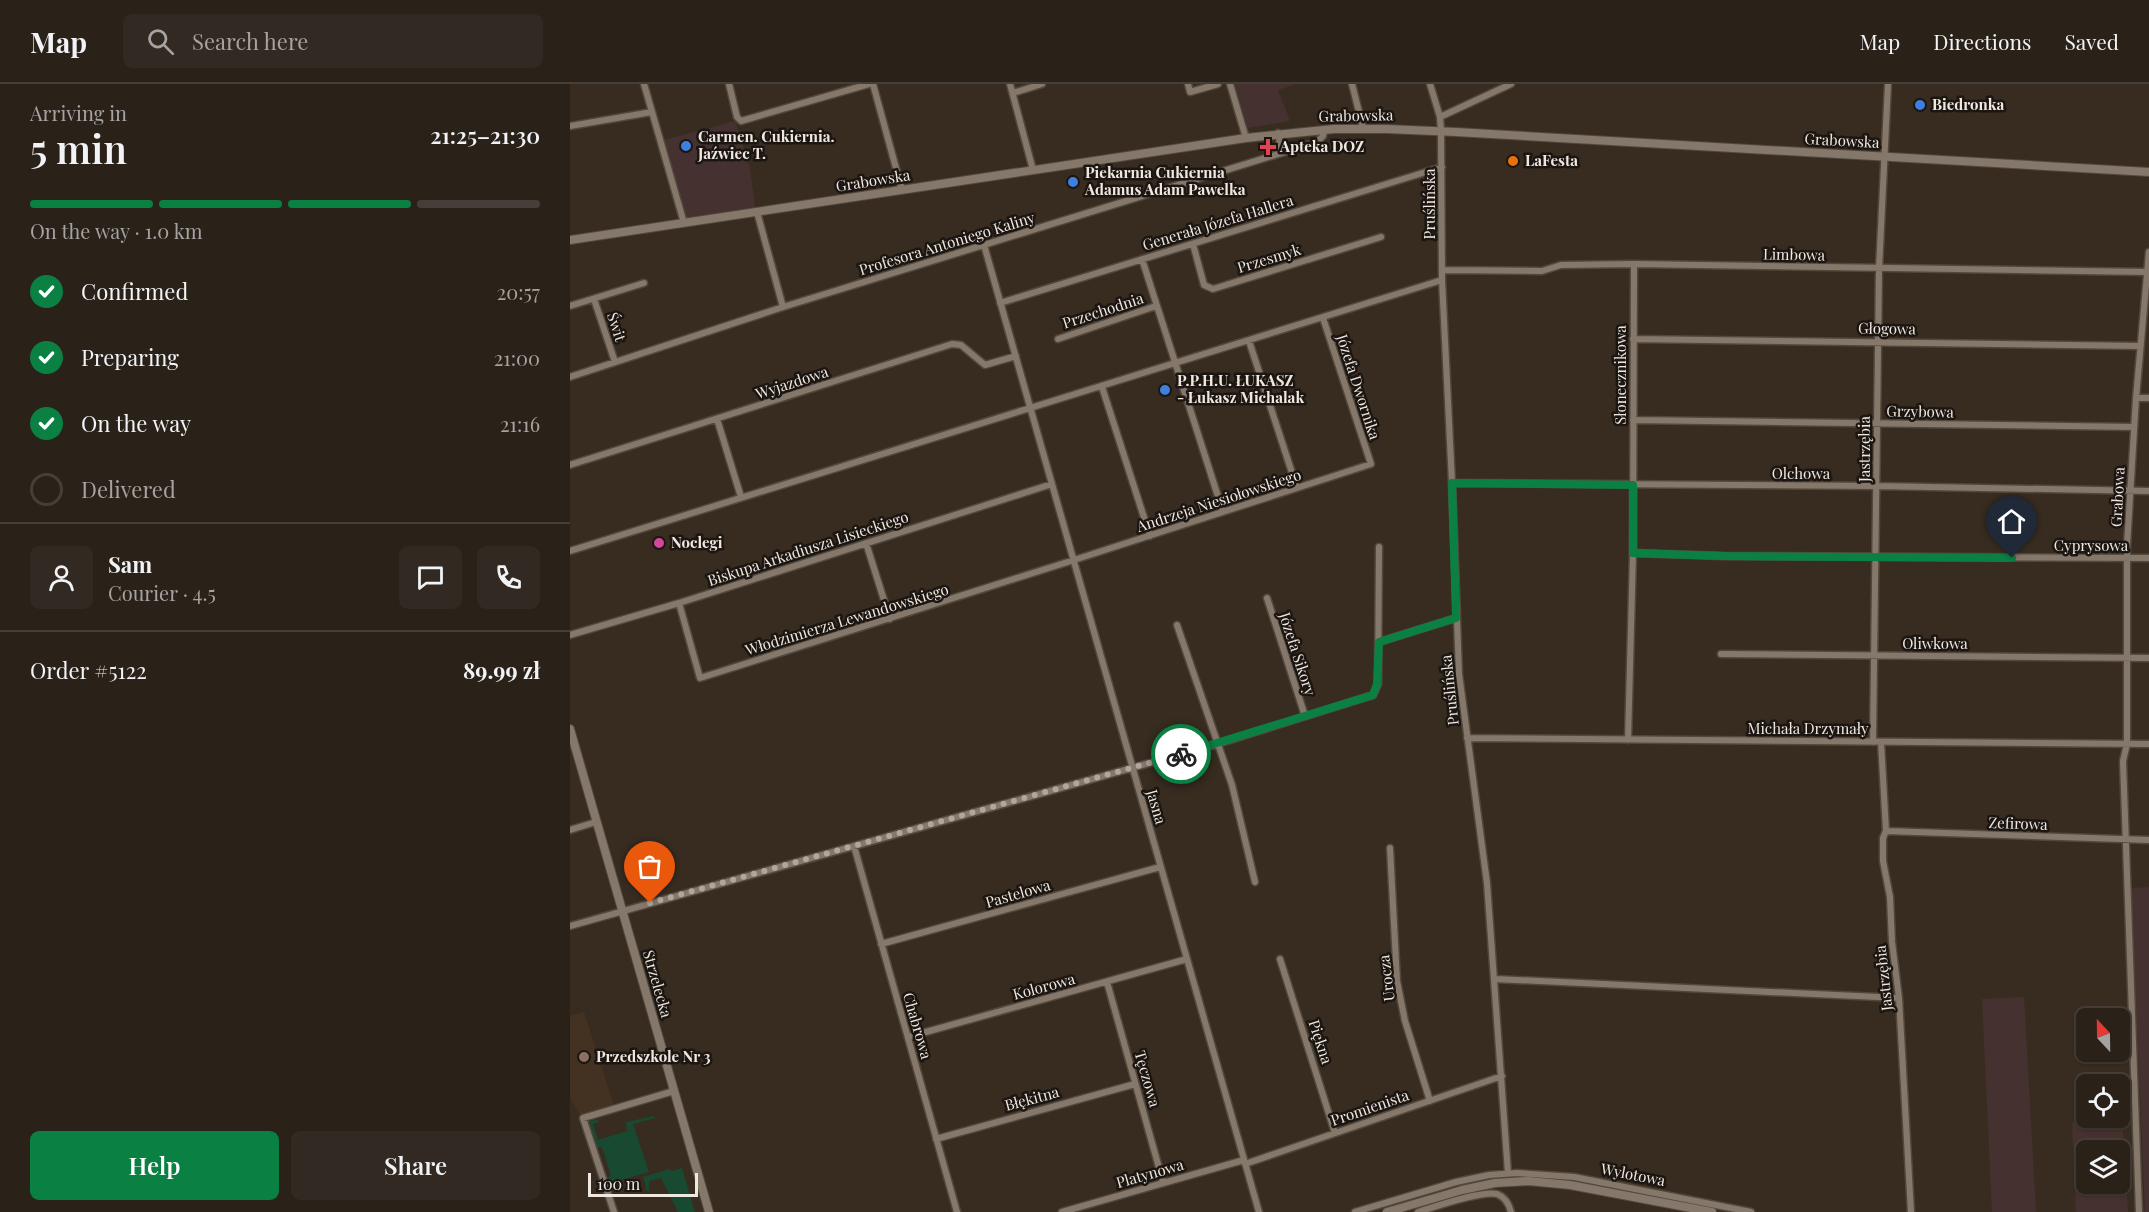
<!DOCTYPE html>
<html lang="en">
<head>
<meta charset="utf-8">
<style>
	:root { --surface:#2a2119; --page:#322922; --text:#f1f3f6; --muted:#a5a3a2; --line:#463e38; --accent:#0b8043 }
	body { margin:0; font-family:"Playfair Display",serif; background:var(--page); color:var(--text); height:100vh; display:flex; flex-direction:column; font-size:22px; white-space:nowrap }
	* { box-sizing:border-box; margin:0 }
	p { font-size:20px; color:var(--muted) }
	.icon { flex:none; width:33px; height:33px; fill:none; stroke:currentColor; stroke-width:2; stroke-linecap:round; stroke-linejoin:round }
	.map { position:relative; flex:1; overflow:hidden }
	.panel { display:flex; flex-direction:column; background:var(--surface); width:570px }
	.panel>* { flex:none }
	.needle { width:39px; rotate:338deg }
	.fabs { position:absolute; left:1506px; top:924px; display:grid; gap:12px }
	.fabs a { display:grid; place-items:center; width:54px; height:54px; border-radius:9px; background:var(--surface); box-shadow:0 2px 4px #0004,0 0 0 2px var(--line); font-size:30px }
	.scale { position:absolute; left:18px; bottom:15px; width:110px; box-sizing:border-box; padding-left:6px; border:3px solid #f0e8e0; border-top:0; font-size:16px; line-height:21px; white-space:nowrap; color:#f0e8e0; -webkit-text-stroke:4px #1b1611; paint-order:stroke }
	.pin { position:absolute; display:grid; place-items:center; width:51px; height:51px; color:#fff; margin:-62px -26px; border-radius:50% 50% 50% 0; rotate:-45deg; box-shadow:0 0 6px #0007 }
	.pin .icon { rotate:45deg }
	.courier { position:absolute; display:grid; place-items:center; width:60px; height:60px; margin:-30px; border:4px solid #0b8043; border-radius:50%; background:#fff; color:#222; box-shadow:0 2px 8px #0007 }
	.summary em { font-style:normal; font-weight:600 }
	.summary div { display:flex; flex-direction:column-reverse }
	.summary { display:flex; align-items:center; justify-content:space-between; height:102px; padding:0 30px }
	h1 { font-size:39px; font-weight:600; line-height:45px }
	.bar { display:grid; grid-template-columns:repeat(4,1fr); gap:9px 6px; align-content:center; height:72px; padding:0 30px }
	.bar i { height:8px; border-radius:4px; background:var(--line) }
	.bar .on { background:var(--accent) }
	.bar p { grid-column:span 4 }
	.line { display:flex; align-items:center; gap:15px; padding:0 30px; border-top:2px solid var(--line) }
	.line div { flex:1 }
	.round { display:grid; place-items:center; flex:none; width:63px; height:63px; border-radius:9px; background:var(--page) }
	ol { padding:0 30px; list-style:none }
	li { display:flex; align-items:center; gap:18px; height:66px }
	li p { margin-inline-start:auto }
	li .icon { padding:6px; border-radius:50%; background:var(--accent); color:#fff; stroke-width:4 }
	li:last-child { color:var(--muted) }
	li i { width:33px; height:33px; border:3px solid var(--line); border-radius:50% }
	.primary-button { display:flex; gap:12px; margin-top:auto; padding:12px 30px }
	.primary-button a { flex:1; height:69px; border-radius:9px; background:var(--accent); color:#fff; font-size:24px; font-weight:600; line-height:69px; text-align:center }
	.primary-button a+a { background:var(--page); color:var(--text) }
	header { display:flex; align-items:center; gap:36px; box-sizing:border-box; height:84px; padding:0 30px; background:var(--surface); border-bottom:2px solid var(--line) }
	header strong { font-size:28px }
	nav { display:flex; gap:33px; margin-inline-start:auto; font-size:21px }
	.search { width:420px; height:54px; background:var(--page); display:flex; align-items:center; gap:15px; box-sizing:border-box; padding:0 21px; border-radius:9px; color:var(--muted); font-size:22px }
	main { display:flex; flex:1; min-height:0 }
	.map>svg:first-child { display:block }
	.industrial { fill:#453130; fill-rule:evenodd }
	.built { fill:#433222 }
	.green { fill:#174a30 }
	.lines { fill:none; stroke-linecap:round; stroke-linejoin:round }
	.minor-casing { stroke:#51483d; stroke-width:9 }
	.tertiary-casing { stroke:#51483d; stroke-width:10 }
	.minor { stroke:#85776a; stroke-width:6 }
	.tertiary { stroke:#85776a; stroke-width:8 }
	.done { stroke:#b0a69d; stroke-width:6; stroke-dasharray:0 10.8 }
	.route { stroke:#0b8043; stroke-width:8 }
	.shop-dot { fill:#3f7fe0; stroke:#1b1611; stroke-width:2 }
	.health-dot { fill:#e0444e; stroke:#1b1611; stroke-width:2 }
	.food-dot { fill:#e8710a; stroke:#1b1611; stroke-width:2 }
	.hotel-dot { fill:#d1479c; stroke:#1b1611; stroke-width:2 }
	.education-dot { fill:#8d6e63; stroke:#1b1611; stroke-width:2 }
	.labels { text-anchor:middle; stroke-width:5; stroke-linejoin:round; paint-order:stroke }
	.poi-label { font-size:15px; font-weight:bold; fill:#f0e8e0; stroke:#1b1611; text-anchor:start }
	.street-label { font-size:15px; fill:#f0e8e0; stroke:#1b1611 }
</style>
</head>
<body>
<header>
<strong>Map</strong>
<div class="search"><svg class="icon" aria-label="search" viewBox="0 0 24 24"><circle cx="10" cy="10" r="6"/><path d="M15 15l6 6"/></svg>Search here</div>
<nav><a>Map</a><a>Directions</a><a>Saved</a></nav>
</header>
<main>
<section class="panel">
<div class="summary"><div><h1>5 min</h1><p>Arriving in</p></div><em>21:25–21:30</em></div>
<div class="bar"><i class="on"></i><i class="on"></i><i class="on"></i><i></i><p>On the way · 1.0 km</p></div>
<ol>
<li><svg class="icon" aria-label="check" viewBox="0 0 24 24"><path d="M5 12l5 5 9-10"/></svg>Confirmed<p>20:57</p></li>
<li><svg class="icon" aria-label="check" viewBox="0 0 24 24"><path d="M5 12l5 5 9-10"/></svg>Preparing<p>21:00</p></li>
<li><svg class="icon" aria-label="check" viewBox="0 0 24 24"><path d="M5 12l5 5 9-10"/></svg>On the way<p>21:16</p></li>
<li><i></i>Delivered</li>
</ol>
<div class="line" style="height:108px"><a class="round"><svg class="icon" aria-label="person" viewBox="0 0 24 24"><circle cx="12" cy="8" r="4"/><path d="M4 21q1-7 8-7t8 7"/></svg></a><div><b>Sam</b><p>Courier · 4.5</p></div><a class="round"><svg class="icon" aria-label="chat" viewBox="0 0 24 24"><path d="M4 5h16v11H9l-5 4z"/></svg></a><a class="round"><svg class="icon" aria-label="phone" viewBox="0 0 24 24"><path d="M5 4h4l2 5-3 2q2 4 5 5l2-3 5 2v4C11 20 4 13 5 4z"/></svg></a></div>
<div class="line" style="height:78px"><div>Order #5122</div><b>89.99 zł</b></div>
<div class="primary-button"><a>Help</a><a>Share</a></div>
</section>
<div class="map">
<svg width="1579" height="1128" viewBox="0 0 1579 1128">
	<rect width="100%" height="100%" fill="#382c21"/>
	<!-- industrial -->
	<path class="industrial" d="M 665,0 L 726,0 L 708,6 L 720,37 L 678,44 Z
		M 165,37 L 180,84 L 185,124 L 116,136 L 94,56 Z
		M 1579,803 L 1579,1128 L 1575,1128 L 1561,804 Z
		M 1454,913 L 1466,1128 L 1422,1128 L 1412,915 Z
		M 1552,1035 L 1558,1128 L 1506,1128 L 1502,1038 ZM 1516,1066 L 1550,1066 L 1550,1100 L 1516,1100 Z"/>
	<!-- built -->
	<path class="built" d="M 14,928 L 45,1025 L 13,1034 L 0,1014 L 0,932 Z"/>
	<!-- green -->
	<path class="green" d="M 84,1032 L 85,1034 L 63,1040 L 79,1088 L 36,1100 L 34,1095 L 41,1092 L 32,1063 L 26,1064 L 18,1037 L 28,1036 L 29,1038 L 23,1040 L 28,1056 L 57,1047 L 56,1038 Z
		M 112,1084 L 125,1128 L 108,1128 L 91,1094 L 79,1097 L 79,1107 L 77,1107 L 73,1093 L 99,1085 L 102,1087 Z"/>
	<g class="lines">
		<!-- minor casing -->
		<g class="minor-casing">
			<path id="minor" d="M 74,0 L 114,139
				M 159,0 L 167,33 L 171,37 L 299,0
				M 303,0 L 332,106
				M 440,0 L 463,86
				M 618,0 L 620,8 L 648,0
				M 660,0 L 676,54
				M 782,0 L 793,44
				M 860,0 L 870,33 L 871,47 L 872,196 L 882,399 L 889,590 L 917,799 L 938,1089
				M 443,9 L 472,0
				M 870,33 L 941,0
				M 0,42 L 82,28
				M 708,49 L 712,69
				M 187,128 L 213,223
				M 623,160 L 634,201 L 643,205 L 811,153
				M 414,161 L 689,1128
				M 572,175 L 653,428
				M 1064,180 L 1063,469 L 1153,472 L 1579,474
				M 872,186 L 972,187 L 991,181 L 1064,180 L 1577,188
				M 24,215 L 45,278
				M 430,219 L 872,83
				M 0,222 L 74,199
				M 488,255 L 586,222
				M 1063,255 L 1570,262
				M 679,257 L 727,404
				M 0,293 L 213,223 L 747,58 L 753,52 L 754,45
				M 532,303 L 580,452
				M 1566,314 L 1579,314
				M 147,335 L 171,413
				M 1063,336 L 1564,343
				M 0,381 L 382,260 L 391,261 L 415,281 L 446,272
				M 882,399 L 1307,402 L 1579,407
				M 296,459 L 320,535
				M 0,467 L 872,196
				M 697,514 L 735,632
				M 109,519 L 130,594 L 504,476 L 801,380 L 753,234
				M 607,541 L 662,701 L 685,798
				M 0,551 L 109,519 L 482,400
				M 809,558 L 886,534
				M 1151,570 L 1579,574
				M 897,654 L 1579,660
				M 1058,656 L 1063,469
				M 1303,658 L 1309,185 L 1318,0
				M 1311,658 L 1316,747 L 1313,754 L 1313,777 L 1320,813 L 1322,858 L 1329,914 L 1341,1128
				M 0,746 L 26,738
				M 1316,747 L 1579,756
				M 284,762 L 387,1128
				M 820,764 L 827,897 L 835,937 L 860,1017
				M 0,842 L 647,660 L 803,611 L 808,600 L 809,463
				M 311,860 L 590,783
				M 710,875 L 765,1049
				M 925,895 L 1329,914
				M 537,898 L 593,1098
				M 338,953 L 617,875
				M 366,1055 L 565,1000
				M 675,1080 L 932,992
				M 44,1128 L 13,1034 L 104,1007
				M 492,1128 L 674,1076
				M 785,1128 L 886,1098 L 919,1091 L 947,1089 L 1004,1093 L 1181,1128
				M 848,1128 C 864,1123 912,1106 927,1110 C 935,1113 939,1120 941,1128
				M 1569,1128 L 1553,677 L 1557,660 L 1557,462 L 1566,314 L 1579,168"/>
		</g>
		<!-- tertiary casing -->
		<g class="tertiary-casing">
			<path id="tertiary" d="M 0,156 L 676,54 L 764,45 L 817,45 L 886,48 L 1579,88
				M 0,645 L 139,1128
				M 817,1128 L 892,1106 L 925,1099 L 958,1097 L 1000,1101 L 1142,1128"/>
		</g>
		<!-- minor -->
		<use href="#minor" class="minor"/>
		<!-- tertiary -->
		<use href="#tertiary" class="tertiary"/>
	</g>
	<g class="lines">
		<!-- done -->
		<path class="done" d="M 80,819 L 611,670"/>
		<!-- route -->
		<path class="route" d="M 611,670 L 803,611 L 807,600 L 809,558 L 886,534 L 882,399 L 1063,401 L 1063,469 L 1153,472 L 1442,474"/>
	</g>
	<!-- markers -->
	<g class="shop-dot">
		<circle cx="1350" cy="21" r="6"/>
		<circle cx="116" cy="62" r="6"/>
		<circle cx="503" cy="98" r="6"/>
		<circle cx="595" cy="306" r="6"/>
	</g>
	<path class="health-dot" d="M695 54h6v6h6v6h-6v6h-6v-6h-6v-6h6z"/>
	<circle class="food-dot" cx="943" cy="77" r="6"/>
	<circle class="hotel-dot" cx="89" cy="459" r="6"/>
	<circle class="education-dot" cx="14" cy="973" r="6"/>
	<g class="labels">
		<!-- poi labels -->
		<g class="poi-label">
			<text x="1362" y="26">Biedronka</text>
			<text x="128" y="58">Carmen. Cukiernia.<tspan x="128" dy="17">Jaźwiec T.</tspan></text>
			<text x="710" y="68">Apteka DOZ</text>
			<text x="955" y="82">LaFesta</text>
			<text x="515" y="94">Piekarnia Cukiernia<tspan x="515" dy="17">Adamus Adam Pawelka</tspan></text>
			<text x="607" y="302">P.P.H.U. ŁUKASZ<tspan x="607" dy="17">- Łukasz Michalak</tspan></text>
			<text x="101" y="464">Noclegi</text>
			<text x="26" y="978">Przedszkole Nr 3</text>
		</g>
		<!-- street labels -->
		<g class="street-label">
			<text transform="translate(786 32) rotate(-1)" y="5">Grabowska</text>
			<text transform="translate(1272 57) rotate(3)" y="5">Grabowska</text>
			<text transform="translate(303 97) rotate(-9)" y="5">Grabowska</text>
			<text transform="translate(860 120) rotate(-90)" y="5">Pruślińska</text>
			<text transform="translate(648 139) rotate(-17)" y="5">Generała Józefa Hallera</text>
			<text transform="translate(377 160) rotate(-17)" y="5">Profesora Antoniego Kaliny</text>
			<text transform="translate(1224 171) rotate(1)" y="5">Limbowa</text>
			<text transform="translate(699 175) rotate(-17)" y="5">Przesmyk</text>
			<text transform="translate(533 227) rotate(-18)" y="5">Przechodnia</text>
			<text transform="translate(46 243) rotate(72)" y="5">Świt</text>
			<text transform="translate(1317 245) rotate(1)" y="5">Głogowa</text>
			<text transform="translate(1051 291) rotate(-90)" y="5">Słonecznikowa</text>
			<text transform="translate(222 299) rotate(-18)" y="5">Wyjazdowa</text>
			<text transform="translate(788 303) rotate(72)" y="5">Józefa Dwornika</text>
			<text transform="translate(1350 328) rotate(1)" y="5">Grzybowa</text>
			<text transform="translate(1295 365) rotate(-90)" y="5">Jastrzębia</text>
			<text x="1231" y="395">Olchowa</text>
			<text transform="translate(1548 413) rotate(-87)" y="5">Grabowa</text>
			<text transform="translate(649 417) rotate(-18)" y="5">Andrzeja Niesiołowskiego</text>
			<text x="1521" y="467">Cyprysowa</text>
			<text transform="translate(238 465) rotate(-18)" y="5">Biskupa Arkadiusza Lisieckiego</text>
			<text transform="translate(277 536) rotate(-17)" y="5">Włodzimierza Lewandowskiego</text>
			<text x="1365" y="565">Oliwkowa</text>
			<text transform="translate(727 570) rotate(72)" y="5">Józefa Sikory</text>
			<text transform="translate(880 606) rotate(-96)" y="5">Pruślińska</text>
			<text x="1238" y="650">Michała Drzymały</text>
			<text transform="translate(586 723) rotate(74)" y="5">Jasna</text>
			<text transform="translate(1448 740) rotate(2)" y="5">Zefirowa</text>
			<text transform="translate(448 810) rotate(-16)" y="5">Pastelowa</text>
			<text transform="translate(817 894) rotate(-97)" y="5">Urocza</text>
			<text transform="translate(1314 894) rotate(-96)" y="5">Jastrzębia</text>
			<text transform="translate(87 900) rotate(74)" y="5">Strzelecka</text>
			<text transform="translate(474 903) rotate(-15)" y="5">Kolorowa</text>
			<text transform="translate(347 942) rotate(74)" y="5">Chabrowa</text>
			<text transform="translate(750 958) rotate(72)" y="5">Piękna</text>
			<text transform="translate(577 995) rotate(74)" y="5">Tęczowa</text>
			<text transform="translate(462 1015) rotate(-15)" y="5">Błękitna</text>
			<text transform="translate(800 1024) rotate(-19)" y="5">Promienista</text>
			<text transform="translate(580 1090) rotate(-16)" y="5">Platynowa</text>
			<text transform="translate(1063 1091) rotate(11)" y="5">Wylotowa</text>
		</g>
	</g>
</svg>
<div class="fabs">
<a><svg class="needle" viewBox="-14 -14 28 28"><path d="M0-13l5 13h-10z" fill="#e53935"/><path d="M0 13l5-13h-10z" fill="#a5a3a2"/></svg></a>
<a><svg class="icon" aria-label="locate" viewBox="0 0 24 24"><circle cx="12" cy="12" r="6"/><path d="M12 2v4M12 18v4M2 12h4M18 12h4"/></svg></a>
<a><svg class="icon" aria-label="layers" viewBox="0 0 24 24"><path d="M12 4l9 5-9 5-9-5zM3 14l9 5 9-5"/></svg></a>
</div>
<div class="scale">100 m</div>
<div class="pin" style="left:80px;top:819px;background:#ea580c"><svg class="icon" aria-label="bag" viewBox="0 0 24 24"><path d="M5 8h14l-1 12H6zM9 8a3 3 0 0 1 6 0"/></svg></div>
<div class="pin" style="left:1442px;top:474px;background:#1f2937"><svg class="icon" aria-label="home" viewBox="0 0 24 24"><path d="M3 11l9-7 9 7M6 9v11h12V9"/></svg></div>
<div class="courier" style="left:611px;top:670px"><svg class="icon" aria-label="bike" viewBox="0 0 24 24"><circle cx="6" cy="16" r="4"/><circle cx="18" cy="16" r="4"/><path d="M6 16l4-8h5l3 8M10 8l3 8H6M13 5h3"/></svg></div>
</div>
</main>
</body>
</html>
